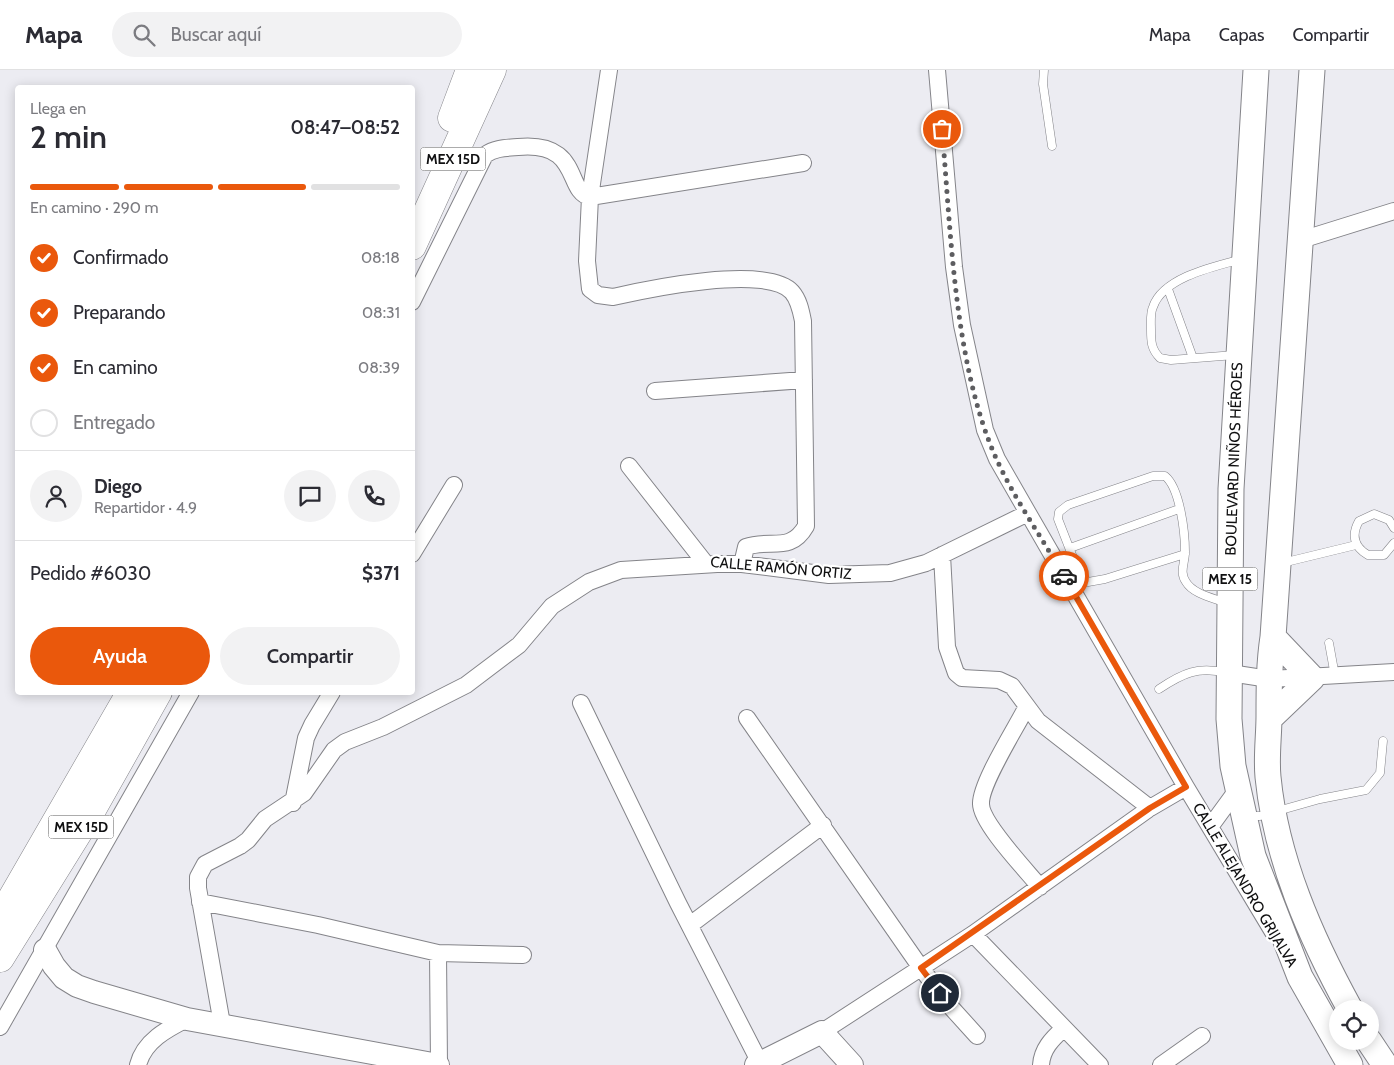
<!DOCTYPE html>
<html lang="es">
<head>
<meta charset="utf-8">
<style>
	:root { --surface:#fff; --page:#f2f2f3; --text:#2b2b33; --muted:#7c7c81; --line:#e1e1e2; --accent:#ea580c }
	body { margin:0; font-family:Cabin,sans-serif; background:var(--page); color:var(--text); height:100vh; display:flex; flex-direction:column; font-size:19px; white-space:nowrap }
	* { box-sizing:border-box; margin:0 }
	p { font-size:16px; color:var(--muted) }
	.icon { flex:none; width:28px; height:28px; fill:none; stroke:currentColor; stroke-width:2; stroke-linecap:round; stroke-linejoin:round }
	.map { position:relative; flex:1; overflow:hidden }
	.sheet { position:absolute; left:15px; top:15px; width:400px; height:610px; display:flex; flex-direction:column; background:var(--surface); border-radius:5px; box-shadow:0 2px 12px #0003 }
	.sheet>* { flex:none }
	.tools { position:absolute; left:1329px; top:930px; display:grid; gap:10px }
	.tools a { display:grid; place-items:center; width:50px; height:50px; border-radius:50%; background:var(--surface); box-shadow:0 2px 12px #0003; font-size:25px }
	.pin { position:absolute; display:grid; place-items:center; width:42px; height:42px; color:#fff; margin:-21px; border:2px solid #fff; border-radius:50%; box-shadow:0 1px 5px #0007 }
	.courier { position:absolute; display:grid; place-items:center; width:50px; height:50px; margin:-25px; border:4px solid #ea580c; border-radius:50%; background:#fff; color:#222; box-shadow:0 1px 6px #0007 }
	.summary em { font-style:normal; font-weight:600 }
	.summary div { display:flex; flex-direction:column-reverse }
	.summary { display:flex; align-items:center; justify-content:space-between; height:85px; padding:0 15px }
	h1 { font-size:32px; font-weight:600; line-height:38px }
	.bar { display:grid; grid-template-columns:repeat(4,1fr); gap:8px 5px; align-content:center; height:60px; padding:0 15px }
	.bar i { height:6px; border-radius:4px; background:var(--line) }
	.bar .selected { background:var(--accent) }
	.bar p { grid-column:span 4 }
	.line { display:flex; align-items:center; gap:12px; padding:0 15px; border-top:1px solid var(--line) }
	.line div { flex:1 }
	.round { display:grid; place-items:center; flex:none; width:52px; height:52px; border-radius:26px; background:var(--page) }
	ol { padding:0 15px; list-style:none }
	li { display:flex; align-items:center; gap:15px; height:55px }
	li p { margin-inline-start:auto }
	li .icon { padding:5px; border-radius:50%; background:var(--accent); color:#fff; stroke-width:4 }
	li:last-child { color:var(--muted) }
	li i { width:28px; height:28px; border:2px solid var(--line); border-radius:50% }
	.primary-button { display:flex; gap:10px; margin-top:auto; padding:10px 15px }
	.primary-button a { flex:1; height:58px; border-radius:30px; background:var(--accent); color:#fff; font-size:20px; font-weight:600; line-height:58px; text-align:center }
	.primary-button a+a { background:var(--page); color:var(--text) }
	header { display:flex; align-items:center; gap:30px; box-sizing:border-box; height:70px; padding:0 25px; background:var(--surface); border-bottom:1px solid var(--line) }
	header strong { font-size:24px }
	nav { display:flex; gap:28px; margin-inline-start:auto; font-size:18px }
	.search { width:350px; height:45px; background:var(--page); display:flex; align-items:center; gap:12px; box-sizing:border-box; padding:0 18px; border-radius:28px; color:var(--muted); font-size:19px }
	.map>svg:first-child { display:block }
	.lines { fill:none; stroke-linecap:round; stroke-linejoin:round }
	.lane-casing { stroke:#848489; stroke-width:9 }
	.street-casing { stroke:#848489; stroke-width:18 }
	.secondary-casing { stroke:#848489; stroke-width:24 }
	.primary-casing { stroke:#848489; stroke-width:27 }
	.highway-casing { stroke:#848489; stroke-width:29 }
	.lane { stroke:#fff; stroke-width:8 }
	.street { stroke:#fff; stroke-width:16 }
	.secondary { stroke:#fff; stroke-width:22 }
	.primary { stroke:#fff; stroke-width:25 }
	.highway { stroke:#fff; stroke-width:28 }
	.done { stroke:#5d5d60; stroke-width:5; stroke-dasharray:0 9 }
	.route { stroke:#ea580c; stroke-width:6 }
	.labels { text-anchor:middle; stroke-width:4.5; stroke-linejoin:round; paint-order:stroke }
	.shield { fill:#fff; stroke:#585858; stroke-width:1 }
	.shield-label { font-size:14px; font-weight:bold; fill:#101011 }
	.street-label { font-size:15px; fill:#101011; stroke:#fff }
</style>
</head>
<body>
<header>
<strong>Mapa</strong>
<div class="search"><svg class="icon" aria-label="search" viewBox="0 0 24 24"><circle cx="10" cy="10" r="6"/><path d="M15 15l6 6"/></svg>Buscar aquí</div>
<nav><a>Mapa</a><a>Capas</a><a>Compartir</a></nav>
</header>
<div class="map">
<svg width="1394" height="995" viewBox="0 0 1394 995">
	<rect width="100%" height="100%" fill="#ececf2"/>
	<g class="lines">
		<!-- lane casing -->
		<g class="lane-casing">
			<path id="lane" d="M 1044,0 L 1043,14 L 1052,76
				M 1168,219 L 1193,288
				M 1235,285 L 1171,290 L 1160,288 C 1151,279 1151,271 1151,260 C 1151,253 1150,243 1153,237 C 1163,207 1216,196 1242,189
				M 1394,458 L 1389,450 L 1374,444 L 1359,451 C 1351,465 1354,477 1368,485 L 1384,485 L 1394,473
				M 1070,478 L 1179,439
				M 1185,484 L 1105,509 L 1088,512 L 1079,503 L 1058,449 L 1059,442 L 1068,435 L 1153,406 L 1165,406 C 1180,418 1185,462 1185,482 C 1185,493 1179,502 1186,512 C 1193,524 1214,528 1226,533
				M 1282,493 L 1356,475
				M 1329,573 L 1335,606
				M 1159,619 C 1183,603 1198,596 1227,603
				M 1249,740 L 1254,746 L 1260,746 L 1320,729 L 1366,720 L 1380,703 L 1383,671"/>
		</g>
		<!-- street casing -->
		<g class="street-casing">
			<path id="street" d="M 609,0 L 590,127 L 587,191 L 590,219 L 598,225 L 613,227 C 648,219 767,194 792,222 C 799,230 801,241 803,251 L 806,456 C 790,484 770,468 746,477 L 742,494
				M 937,0 L 954,197 L 962,255 L 985,360 L 997,389 L 1028,443 L 1186,717 L 1273,862
				M 1301,170 L 1394,141
				M 412,232 L 485,85 C 495,78 505,78 518,77 C 582,71 565,122 590,127 L 803,93
				M 655,321 L 804,310
				M 629,396 L 706,494
				M 412,484 L 454,415
				M 942,485 L 947,577 L 956,603 L 962,608 L 999,610 L 1012,616 L 1038,651 L 1150,738
				M 1230,603 L 1269,609 L 1394,602
				M 581,633 L 678,833 L 761,995
				M 1026,638 C 1016,658 980,714 981,734 C 981,753 1026,800 1040,817
				M 747,648 L 921,898 L 949,935 L 977,966
				M 293,733 L 306,668 L 312,655 L 332,622
				M 1210,757 L 1237,720
				M 200,832 L 318,855 L 438,883 L 439,995
				M 690,855 L 823,755
				M 973,864 L 1100,995
				M 438,883 L 523,885
				M 222,954 L 198,818 L 198,807 L 205,794 L 240,776 L 248,770 L 265,749 L 304,723 L 334,680 L 345,672 L 383,657 L 466,615 L 519,575 L 552,536 L 589,512 L 621,500 L 717,494 L 742,494 L 829,505 L 890,503 L 926,493 L 1028,443
				M 0,957 L 191,622
				M 822,962 L 973,864 L 1150,738 L 1186,717
				M 138,995 C 144,971 167,959 187,949
				M 1041,995 C 1042,979 1052,969 1063,959
				M 1161,995 L 1202,966"/>
		</g>
		<!-- secondary casing -->
		<g class="secondary-casing">
			<path id="secondary" d="M 45,880 L 54,896 L 64,908 L 77,916 L 94,922 L 187,949 L 438,995
				M 756,995 L 822,962 L 852,995"/>
		</g>
		<!-- primary casing -->
		<g class="primary-casing">
			<path id="primary" d="M 1256,0 L 1231,419 L 1229,649 L 1233,696 L 1253,786 L 1300,907 L 1350,995
				M 1312,0 L 1273,567 C 1269,593 1269,619 1269,646 C 1269,666 1266,687 1268,707 C 1276,789 1311,868 1350,939
				M 1269,649 L 1312,608 L 1273,567
				M 1369,971 L 1385,995"/>
		</g>
		<!-- highway casing -->
		<g class="highway-casing">
			<path id="highway" d="M 452,48 L 470,0
				M 412,176 L 492,0
				M 0,849 L 131,622
				M 0,888 L 90,743 L 158,622"/>
		</g>
		<!-- lane -->
		<use href="#lane" class="lane"/>
		<!-- street -->
		<use href="#street" class="street"/>
		<!-- secondary -->
		<use href="#secondary" class="secondary"/>
		<!-- primary -->
		<use href="#primary" class="primary"/>
		<!-- highway -->
		<use href="#highway" class="highway"/>
	</g>
	<g class="lines">
		<!-- done -->
		<path class="done" d="M 942,59 C 951,161 954,294 996,388 C 1014,428 1042,468 1064,506"/>
		<!-- route -->
		<path class="route" d="M 940,923 L 921,898 L 1150,738 L 1186,717 L 1064,506"/>
	</g>
	<g class="labels">
		<!-- shield labels -->
		<g class="shield">
			<rect x="420.5" y="77.5" width="65" height="23" rx="4"/>
			<rect x="1202.5" y="497.5" width="55" height="23" rx="4"/>
			<rect x="48.5" y="745.5" width="65" height="23" rx="4"/>
		</g>
		<g class="shield-label">
			<text x="453" y="94">MEX 15D</text>
			<text x="1230" y="514">MEX 15</text>
			<text x="81" y="762">MEX 15D</text>
		</g>
		<!-- street labels -->
		<g class="street-label">
			<text transform="translate(1234 389) rotate(-88)" y="5">BOULEVARD NIÑOS HÉROES</text>
			<text transform="translate(781 498) rotate(5)" y="5">CALLE RAMÓN ORTIZ</text>
			<text transform="translate(1245 815) rotate(59)" y="5">CALLE ALEJANDRO GRIJALVA</text>
		</g>
	</g>
</svg>
<div class="tools">
<a><svg class="icon" aria-label="locate" viewBox="0 0 24 24"><circle cx="12" cy="12" r="6"/><path d="M12 2v4M12 18v4M2 12h4M18 12h4"/></svg></a>
</div>
<div class="pin" style="left:942px;top:59px;background:#ea580c"><svg class="icon" aria-label="bag" viewBox="0 0 24 24"><path d="M5 8h14l-1 12H6zM9 8a3 3 0 0 1 6 0"/></svg></div>
<div class="pin" style="left:940px;top:923px;background:#1f2937"><svg class="icon" aria-label="home" viewBox="0 0 24 24"><path d="M3 11l9-7 9 7M6 9v11h12V9"/></svg></div>
<div class="courier" style="left:1064px;top:506px"><svg class="icon" aria-label="car" viewBox="0 0 24 24"><path d="M5 17H2v-5l4-1 3-4h7l3 4 3 1v5h-3M9 17h6M6 11h13"/><circle cx="7" cy="17" r="2"/><circle cx="17" cy="17" r="2"/></svg></div>
<section class="sheet">
<div class="summary"><div><h1>2 min</h1><p>Llega en</p></div><em>08:47–08:52</em></div>
<div class="bar"><i class="selected"></i><i class="selected"></i><i class="selected"></i><i></i><p>En camino · 290 m</p></div>
<ol>
<li><svg class="icon" aria-label="check" viewBox="0 0 24 24"><path d="M5 12l5 5 9-10"/></svg>Confirmado<p>08:18</p></li>
<li><svg class="icon" aria-label="check" viewBox="0 0 24 24"><path d="M5 12l5 5 9-10"/></svg>Preparando<p>08:31</p></li>
<li><svg class="icon" aria-label="check" viewBox="0 0 24 24"><path d="M5 12l5 5 9-10"/></svg>En camino<p>08:39</p></li>
<li><i></i>Entregado</li>
</ol>
<div class="line" style="height:90px"><a class="round"><svg class="icon" aria-label="person" viewBox="0 0 24 24"><circle cx="12" cy="8" r="4"/><path d="M4 21q1-7 8-7t8 7"/></svg></a><div><b>Diego</b><p>Repartidor · 4.9</p></div><a class="round"><svg class="icon" aria-label="chat" viewBox="0 0 24 24"><path d="M4 5h16v11H9l-5 4z"/></svg></a><a class="round"><svg class="icon" aria-label="phone" viewBox="0 0 24 24"><path d="M5 4h4l2 5-3 2q2 4 5 5l2-3 5 2v4C11 20 4 13 5 4z"/></svg></a></div>
<div class="line" style="height:65px"><div>Pedido #6030</div><b>$371</b></div>
<div class="primary-button"><a>Ayuda</a><a>Compartir</a></div>
</section>
</div>
</body>
</html>
